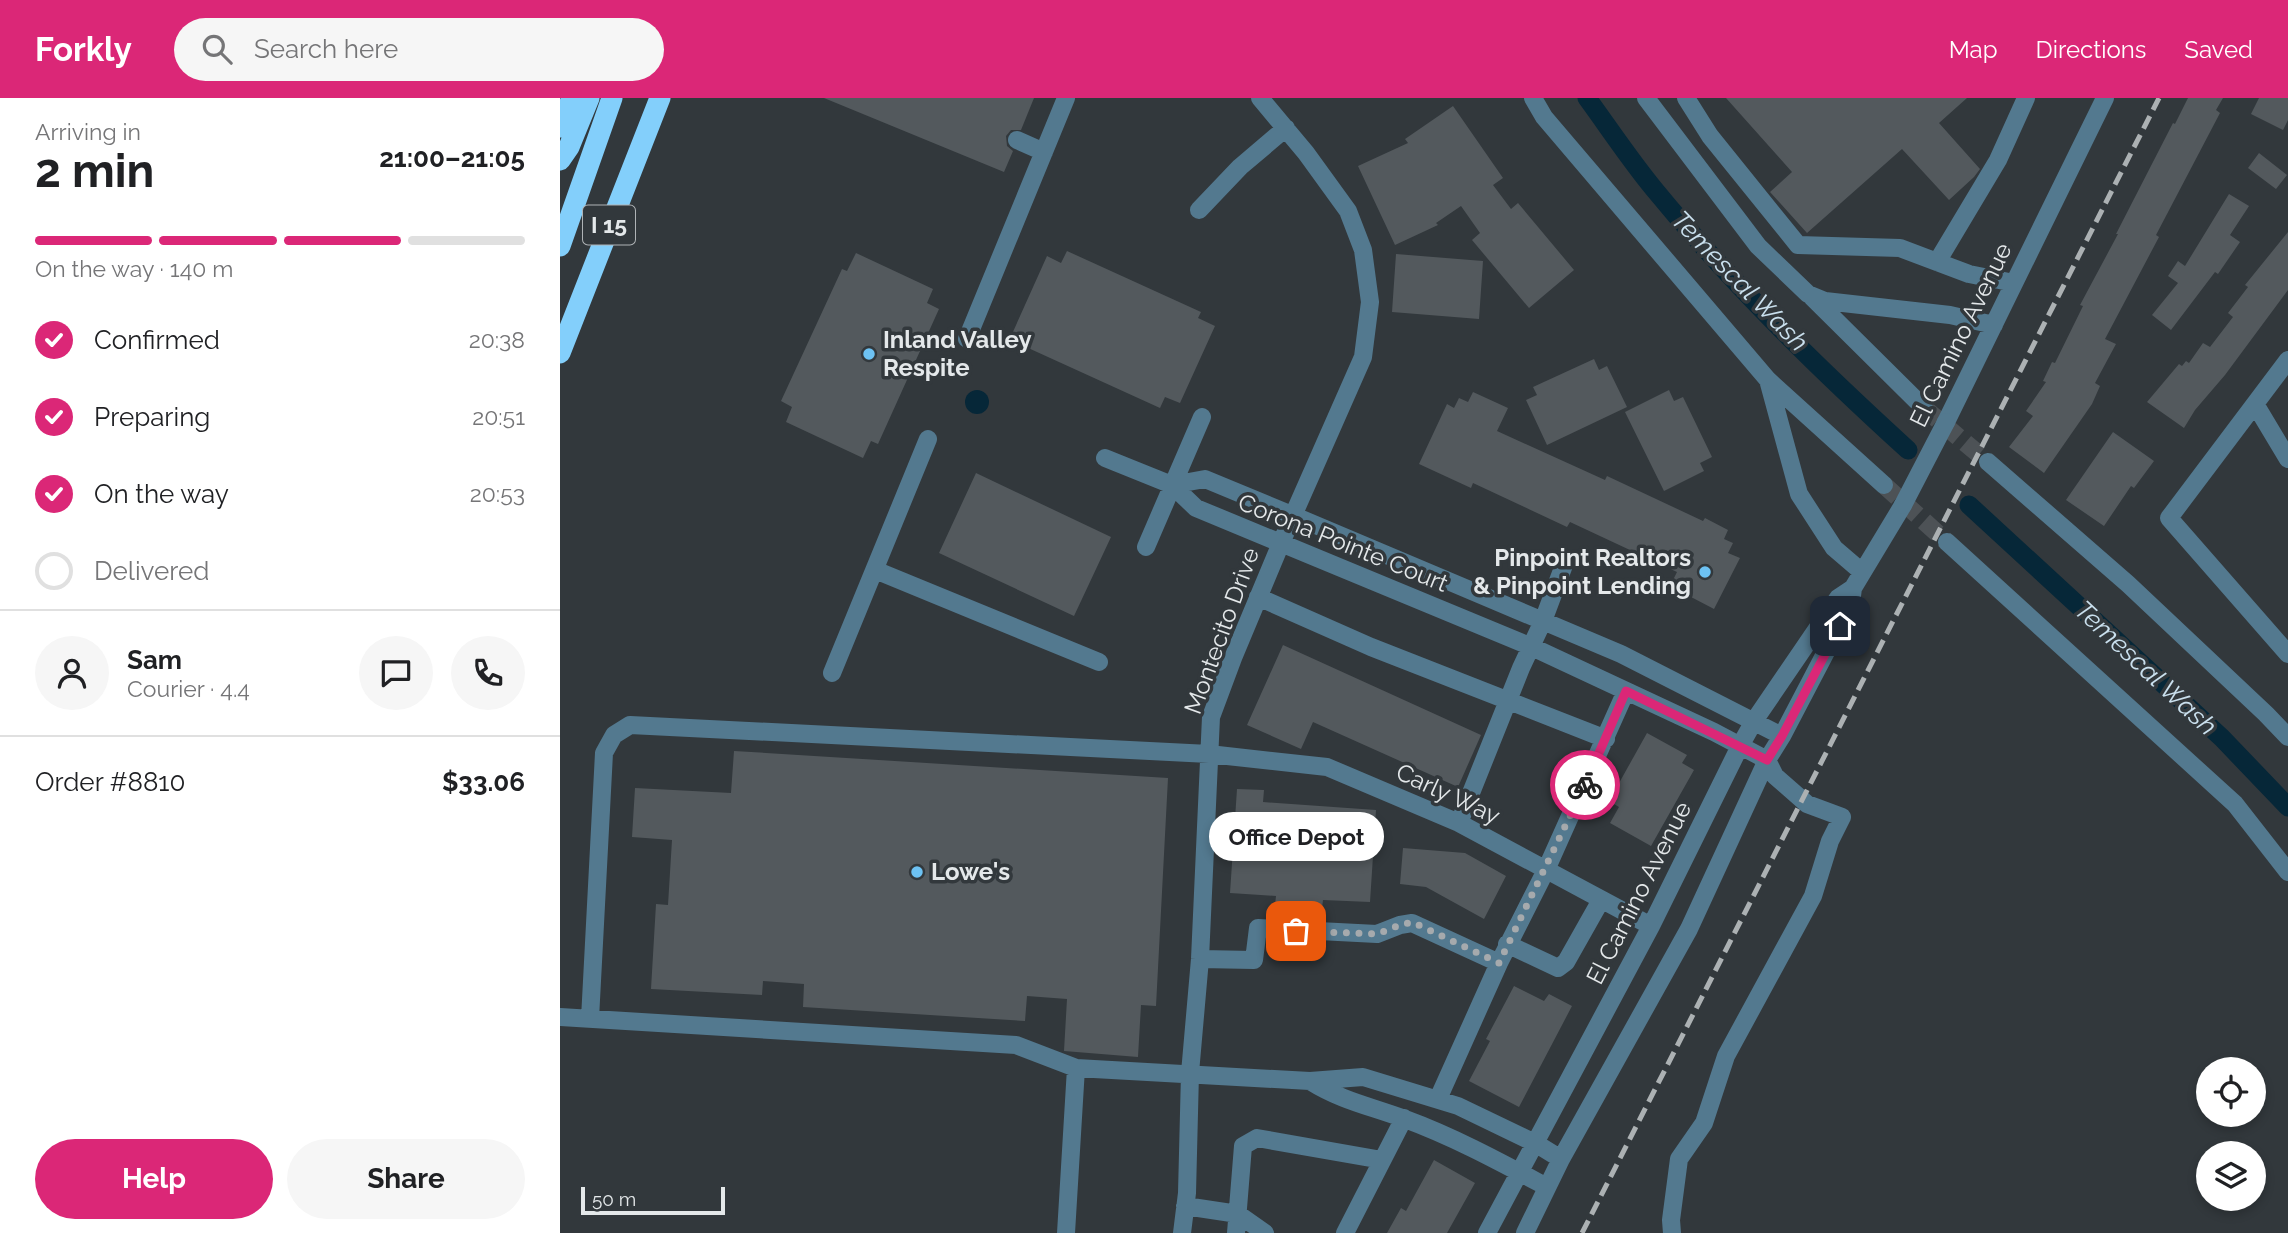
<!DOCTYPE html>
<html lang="en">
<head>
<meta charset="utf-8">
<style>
	:root { --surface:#fff; --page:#f6f6f6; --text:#202124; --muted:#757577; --line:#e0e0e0; --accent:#db2777 }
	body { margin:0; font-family:Raleway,sans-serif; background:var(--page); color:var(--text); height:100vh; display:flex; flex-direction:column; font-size:26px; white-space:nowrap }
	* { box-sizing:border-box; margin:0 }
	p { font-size:23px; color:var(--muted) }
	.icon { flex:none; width:38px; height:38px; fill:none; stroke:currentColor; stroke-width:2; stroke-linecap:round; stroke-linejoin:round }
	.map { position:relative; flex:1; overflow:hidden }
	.panel { display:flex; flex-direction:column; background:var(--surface); width:560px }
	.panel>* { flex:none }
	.fabs { position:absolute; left:1636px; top:959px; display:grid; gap:14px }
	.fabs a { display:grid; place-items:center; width:70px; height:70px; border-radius:50%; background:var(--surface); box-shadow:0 4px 10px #0003; font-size:35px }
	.scale { position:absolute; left:21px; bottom:18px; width:144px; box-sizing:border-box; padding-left:7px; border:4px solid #e4e8ea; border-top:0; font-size:19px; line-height:24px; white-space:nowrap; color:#e4e8ea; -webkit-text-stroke:5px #32383c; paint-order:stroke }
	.pin { position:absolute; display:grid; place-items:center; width:60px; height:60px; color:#fff; margin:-30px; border-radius:14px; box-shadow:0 4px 10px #0006 }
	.courier { position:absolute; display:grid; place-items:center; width:70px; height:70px; margin:-35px; border:5px solid #db2777; border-radius:50%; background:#fff; color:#222; box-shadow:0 2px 9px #0007 }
	.bubble { position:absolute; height:49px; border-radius:24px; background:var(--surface); box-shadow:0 4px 10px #0003; font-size:23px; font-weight:700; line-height:49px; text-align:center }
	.headline em { font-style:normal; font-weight:700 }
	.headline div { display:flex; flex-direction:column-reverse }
	.headline { display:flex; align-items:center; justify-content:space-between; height:119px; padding:0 35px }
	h1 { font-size:46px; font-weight:700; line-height:52px }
	.bar { display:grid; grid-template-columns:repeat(4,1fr); gap:10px 7px; align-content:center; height:84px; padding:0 35px }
	.bar i { height:9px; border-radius:5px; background:var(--line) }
	.bar .current { background:var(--accent) }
	.bar p { grid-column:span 4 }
	.line { display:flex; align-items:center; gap:18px; padding:0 35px; border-top:2px solid var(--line) }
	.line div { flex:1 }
	.round { display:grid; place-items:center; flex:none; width:74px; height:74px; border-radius:37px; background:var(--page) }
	ol { padding:0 35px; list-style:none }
	li { display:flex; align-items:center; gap:21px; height:77px }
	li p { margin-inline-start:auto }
	li .icon { padding:7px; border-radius:50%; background:var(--accent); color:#fff; stroke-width:4 }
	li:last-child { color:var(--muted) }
	li i { width:38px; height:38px; border:4px solid var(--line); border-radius:50% }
	.action { display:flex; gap:14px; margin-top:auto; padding:14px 35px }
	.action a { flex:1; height:80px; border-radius:42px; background:var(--accent); color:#fff; font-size:28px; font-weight:700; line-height:80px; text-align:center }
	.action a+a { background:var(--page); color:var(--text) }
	header { display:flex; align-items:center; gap:42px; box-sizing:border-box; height:98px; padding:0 35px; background:var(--accent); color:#fff }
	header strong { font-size:33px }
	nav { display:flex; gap:38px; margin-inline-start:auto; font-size:24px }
	.search { width:490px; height:63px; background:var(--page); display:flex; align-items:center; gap:18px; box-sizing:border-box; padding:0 24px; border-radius:38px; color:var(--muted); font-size:26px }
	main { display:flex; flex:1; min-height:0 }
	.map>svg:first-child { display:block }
	.water { fill:#062738 }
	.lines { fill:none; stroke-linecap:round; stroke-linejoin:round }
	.canal { stroke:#062738; stroke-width:19 }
	.building { fill:#53595d }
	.minor-tunnel { stroke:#4d5256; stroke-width:18; stroke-dasharray:18 9; stroke-linecap:butt }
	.minor { stroke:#53798f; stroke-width:18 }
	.highway { stroke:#83cffb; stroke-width:21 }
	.rail { stroke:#acb1b3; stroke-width:5; stroke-dasharray:14 7; stroke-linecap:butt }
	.minor-bridge { stroke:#53798f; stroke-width:18 }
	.done { stroke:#a6aaad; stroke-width:7; stroke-dasharray:0 12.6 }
	.route { stroke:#db2777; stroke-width:9 }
	.poi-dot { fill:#6dc2f3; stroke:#32383c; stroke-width:2.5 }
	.labels { text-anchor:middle; stroke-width:7; stroke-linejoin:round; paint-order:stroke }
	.shield { fill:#32383c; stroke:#afb3b6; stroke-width:2 }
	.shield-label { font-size:23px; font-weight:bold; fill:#e4e8ea }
	.street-label { font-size:24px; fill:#e4e8ea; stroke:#32383c }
	.poi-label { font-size:24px; font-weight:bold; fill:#e4e8ea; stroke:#32383c; text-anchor:start }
	.water-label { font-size:26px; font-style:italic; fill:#cae0ee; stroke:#32383c }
</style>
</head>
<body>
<header>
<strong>Forkly</strong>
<div class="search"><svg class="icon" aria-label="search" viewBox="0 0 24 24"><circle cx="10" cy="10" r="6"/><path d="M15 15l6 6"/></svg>Search here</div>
<nav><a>Map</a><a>Directions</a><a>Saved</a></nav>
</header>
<main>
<section class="panel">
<div class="headline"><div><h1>2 min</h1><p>Arriving in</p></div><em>21:00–21:05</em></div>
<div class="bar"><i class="current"></i><i class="current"></i><i class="current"></i><i></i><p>On the way · 140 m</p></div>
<ol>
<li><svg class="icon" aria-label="check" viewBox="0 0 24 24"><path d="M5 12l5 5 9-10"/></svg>Confirmed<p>20:38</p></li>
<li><svg class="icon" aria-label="check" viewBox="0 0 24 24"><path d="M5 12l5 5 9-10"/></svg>Preparing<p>20:51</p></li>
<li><svg class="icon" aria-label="check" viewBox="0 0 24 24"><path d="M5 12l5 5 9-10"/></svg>On the way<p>20:53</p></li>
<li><i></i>Delivered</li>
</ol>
<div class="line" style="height:126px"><a class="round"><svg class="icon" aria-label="person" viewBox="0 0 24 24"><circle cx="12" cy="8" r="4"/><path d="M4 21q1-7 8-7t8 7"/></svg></a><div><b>Sam</b><p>Courier · 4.4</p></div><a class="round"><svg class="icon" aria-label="chat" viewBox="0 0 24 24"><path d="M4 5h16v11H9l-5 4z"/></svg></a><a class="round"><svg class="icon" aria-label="phone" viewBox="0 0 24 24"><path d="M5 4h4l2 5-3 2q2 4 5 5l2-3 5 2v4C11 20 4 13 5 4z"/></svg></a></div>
<div class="line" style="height:91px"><div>Order #8810</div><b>$33.06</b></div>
<div class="action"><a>Help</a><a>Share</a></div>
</section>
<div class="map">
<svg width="1728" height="1135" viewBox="0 0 1728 1135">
	<rect width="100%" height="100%" fill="#32383c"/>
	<!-- water -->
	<path class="water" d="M405 304a12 12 0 1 1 24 0a12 12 0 1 1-24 0Z"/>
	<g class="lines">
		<!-- canal -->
		<path class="canal" d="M 1027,0 C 1049,30 1070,62 1094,91 C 1171,185 1258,270 1348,352
			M 1409,407 L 1662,640 L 1728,709"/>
	</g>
	<!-- building -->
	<path class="building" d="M 264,0 L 474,0 L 461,32 L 451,32 L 446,38 L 447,48 L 453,53 L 444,74 Z
		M 1166,0 L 1407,0 L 1379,25 L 1420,71 L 1414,79 L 1389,102 L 1342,51 L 1247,135 L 1210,94 L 1232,74 Z
		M 1628,0 L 1663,0 L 1656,12 L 1660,15 L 1596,137 L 1599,139 L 1545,241 L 1556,246 L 1535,285 L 1540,288 L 1532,306 L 1484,375 L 1449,349 L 1473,318 L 1466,313 L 1486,284 L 1483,283 L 1492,264 L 1495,265 L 1523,208 L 1520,207 L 1558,136 L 1556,136 L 1613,25 L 1615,26 Z
		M 1699,0 L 1728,0 L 1728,22 L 1723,32 L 1691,16 Z
		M 893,8 L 943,80 L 933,87 L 951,111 L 958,105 L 1014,172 L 969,210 L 912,142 L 920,135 L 901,108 L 876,125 L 878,127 L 835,147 L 798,68 L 848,45 L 845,41 Z
		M 1699,55 L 1727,77 L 1716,91 L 1688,70 Z
		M 1669,96 L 1689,108 L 1670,137 L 1680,144 L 1658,176 L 1655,174 L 1611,232 L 1592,217 L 1618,185 L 1608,178 L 1618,163 L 1625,168 Z
		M 1728,134 L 1728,192 L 1665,277 L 1635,312 L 1624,330 L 1587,304 L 1619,266 L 1622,268 L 1626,263 L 1629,265 L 1643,245 L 1650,249 L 1673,219 L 1668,215 L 1688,189 L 1685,187 Z
		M 507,153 L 641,214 L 638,220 L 655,228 L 620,305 L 605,299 L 600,310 L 466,249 L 469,243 L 452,236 L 487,158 L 501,165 Z
		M 296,155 L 373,191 L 367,205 L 379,211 L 318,346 L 311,343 L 303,360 L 226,324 L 232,309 L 221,303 L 282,171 L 287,173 Z
		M 836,156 L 923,163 L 919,221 L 832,214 Z
		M 1034,261 L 1039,272 L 1047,268 L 1067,309 L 987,347 L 966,302 L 977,297 L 973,289 Z
		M 1109,292 L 1114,303 L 1123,299 L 1152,359 L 1140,365 L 1144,373 L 1104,393 L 1065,314 Z
		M 913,294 L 948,310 L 937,333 L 1045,382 L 1047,378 L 1143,423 L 1145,420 L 1168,432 L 1164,441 L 1173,445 L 1168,455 L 1180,460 L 1154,511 L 1110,488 L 1117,474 L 1010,424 L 1007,429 L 913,385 L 911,390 L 859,366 L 887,306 L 894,310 L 899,300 L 908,304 Z
		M 1553,334 L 1594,363 L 1574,390 L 1571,388 L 1544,428 L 1506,402 Z
		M 416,375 L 551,439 L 514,518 L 379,455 Z
		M 723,547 L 921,637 L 898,689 L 753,624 L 741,651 L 687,627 Z
		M 1087,635 L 1127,657 L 1122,665 L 1134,672 L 1091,748 L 1050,725 L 1059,709 L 1049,703 Z
		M 174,653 L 608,680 L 596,908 L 581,907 L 578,959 L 504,953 L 507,901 L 467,898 L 465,923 L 243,909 L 244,886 L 203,883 L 202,897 L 91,891 L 96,806 L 108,807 L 112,742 L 72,739 L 75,690 L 171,695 Z
		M 677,691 L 704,692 L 703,704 L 816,712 L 810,804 L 763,802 L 762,810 L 715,807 L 716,798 L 670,795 Z
		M 843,750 L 905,755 L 946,778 L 924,821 L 866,789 L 840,786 Z
		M 954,888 L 984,903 L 989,896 L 1012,908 L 959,1009 L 909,983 L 930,943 L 926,941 Z
		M 874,1062 L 915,1085 L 887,1135 L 827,1135 L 841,1110 L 846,1113 Z"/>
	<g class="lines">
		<!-- minor-tunnel -->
		<path class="minor-tunnel" d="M 1364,310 L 1428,364
			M 1324,387 L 1387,444"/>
		<!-- minor -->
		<path class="minor" d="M 973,0 L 984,19 L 1208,282 L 1239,396 L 1274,450 L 1302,474
			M 1086,0 L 1198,148 L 1248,196 L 1265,203 L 1390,217 L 1434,227
			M 1126,0 L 1150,38 L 1238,147 L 1340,150 L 1409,176 L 1454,185
			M 457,42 L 484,54
			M 639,112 L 680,69 L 726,30
			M 1377,164 L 1438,62 L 1466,0
			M 1252,199 L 1364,310
			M 407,241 L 506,0
			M 1728,262 L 1609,420 L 1728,556
			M 1208,282 L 1324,387
			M 1695,306 L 1728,361
			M 1386,324 L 1545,0
			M 545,360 L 612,387 L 645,381 L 732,417 L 1061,556 L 1222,638
			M 1428,364 L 1568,486 L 1706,616 L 1728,639
			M 612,387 L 636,410 L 972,549 L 1154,634 L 1207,662 L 1215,678 L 1247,706 L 1282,719 L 1270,743 L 1253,798 L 1166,958 L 1144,1025 L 1119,1061 L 1111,1122 L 1112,1135
			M 1387,444 L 1675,706 L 1728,774
			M 586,449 L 642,319
			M 315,472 L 539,564
			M 698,499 L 811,549 L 1046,641
			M 272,575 L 368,341
			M 899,725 L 961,570 L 983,523 L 1004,467
			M 947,846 L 998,870 L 1006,864 L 1041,802
			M 640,861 L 694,862 L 698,830 L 817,836 L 840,827 L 852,825 L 939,865 L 986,772 L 1066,593
			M 0,919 L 456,947 L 516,970 L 750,983 L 803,979 L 898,1008 L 975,1045 L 1001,1061
			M 30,921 L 44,655 L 54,637 L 70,627 L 649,656 L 767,669 L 899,725 L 1091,828
			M 750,983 C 782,1003 810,1008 845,1021 C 894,1039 940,1064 987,1089
			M 878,1001 L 939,865
			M 625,1108 L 678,1116 L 705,1135
			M 506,1135 L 516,970
			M 622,1135 L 627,1095 L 630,975 L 640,861 L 651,619 L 673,560 L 721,445 L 803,259 L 810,204 L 803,152 L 788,113 L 746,55 L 700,0
			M 676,1135 L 683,1048 L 697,1040 L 822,1062
			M 785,1135 L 844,1020
			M 927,1135 L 1091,828 L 1180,648 L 1194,623 L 1278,500 L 1293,490
			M 965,1135 L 1001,1061 L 1129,831 L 1207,662 L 1222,638 L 1291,506 L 1293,490 L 1343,407"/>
		<!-- highway -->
		<path class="highway" d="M 0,29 L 12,0
			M 0,62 L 9,49 L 29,0
			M 0,148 L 52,0
			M 0,255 L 100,0"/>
		<!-- rail -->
		<path class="rail" d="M 1022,1135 L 1599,0"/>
		<!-- minor-bridge -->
		<path class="minor-bridge" d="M 1343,407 L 1386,324"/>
	</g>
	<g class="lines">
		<!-- done -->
		<path class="done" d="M 736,833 L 817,836 L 840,827 L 852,824 L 939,865 L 1025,687"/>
		<!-- route -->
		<path class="route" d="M 1025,687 L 1066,593 L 1207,662 L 1222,638 L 1280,528"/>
	</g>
	<!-- markers -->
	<g class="poi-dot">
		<circle cx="309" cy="256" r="7"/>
		<circle cx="1145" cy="474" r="7"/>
		<circle cx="357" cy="774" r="7"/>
	</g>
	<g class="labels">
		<!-- shield labels -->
		<rect class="shield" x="23" y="107.5" width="52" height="39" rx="5"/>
		<g class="shield-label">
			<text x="49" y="135">I 15</text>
		</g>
		<!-- street labels -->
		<g class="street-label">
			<text transform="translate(1401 237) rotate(-64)" y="8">El Camino Avenue</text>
			<text transform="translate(783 445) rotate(22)" y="8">Corona Pointe Court</text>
			<text transform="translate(662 533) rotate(-70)" y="8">Montecito Drive</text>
			<text transform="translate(888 696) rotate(25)" y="8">Carly Way</text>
			<text transform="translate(1079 795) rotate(-63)" y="8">El Camino Avenue</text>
		</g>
		<!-- poi labels -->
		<g class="poi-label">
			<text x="323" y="250">Inland Valley<tspan x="323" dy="28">Respite</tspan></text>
			<text x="1131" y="468" text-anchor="end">Pinpoint Realtors<tspan x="1131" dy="28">&amp; Pinpoint Lending</tspan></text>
			<text x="371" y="782">Lowe's</text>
		</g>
		<!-- water labels -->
		<g class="water-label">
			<text transform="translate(1180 183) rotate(46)" y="9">Temescal Wash</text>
			<text transform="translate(1586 570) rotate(43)" y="9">Temescal Wash</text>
		</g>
	</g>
</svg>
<div class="fabs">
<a><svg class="icon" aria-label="locate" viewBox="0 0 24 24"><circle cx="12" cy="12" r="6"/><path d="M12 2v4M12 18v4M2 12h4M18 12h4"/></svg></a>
<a><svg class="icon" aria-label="layers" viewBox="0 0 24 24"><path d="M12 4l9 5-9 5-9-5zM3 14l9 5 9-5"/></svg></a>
</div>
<div class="scale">50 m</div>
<div class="pin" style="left:736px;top:833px;background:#ea580c"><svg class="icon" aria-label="bag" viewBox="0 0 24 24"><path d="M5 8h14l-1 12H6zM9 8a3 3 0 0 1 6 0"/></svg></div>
<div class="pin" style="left:1280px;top:528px;background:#1f2937"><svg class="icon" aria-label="home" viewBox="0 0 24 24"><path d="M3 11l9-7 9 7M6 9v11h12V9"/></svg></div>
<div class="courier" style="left:1025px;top:687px"><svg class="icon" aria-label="bike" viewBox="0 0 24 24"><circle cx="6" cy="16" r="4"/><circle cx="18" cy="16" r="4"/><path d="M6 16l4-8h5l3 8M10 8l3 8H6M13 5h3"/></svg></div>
<div class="bubble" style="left:649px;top:714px;width:175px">Office Depot</div>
</div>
</main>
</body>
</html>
